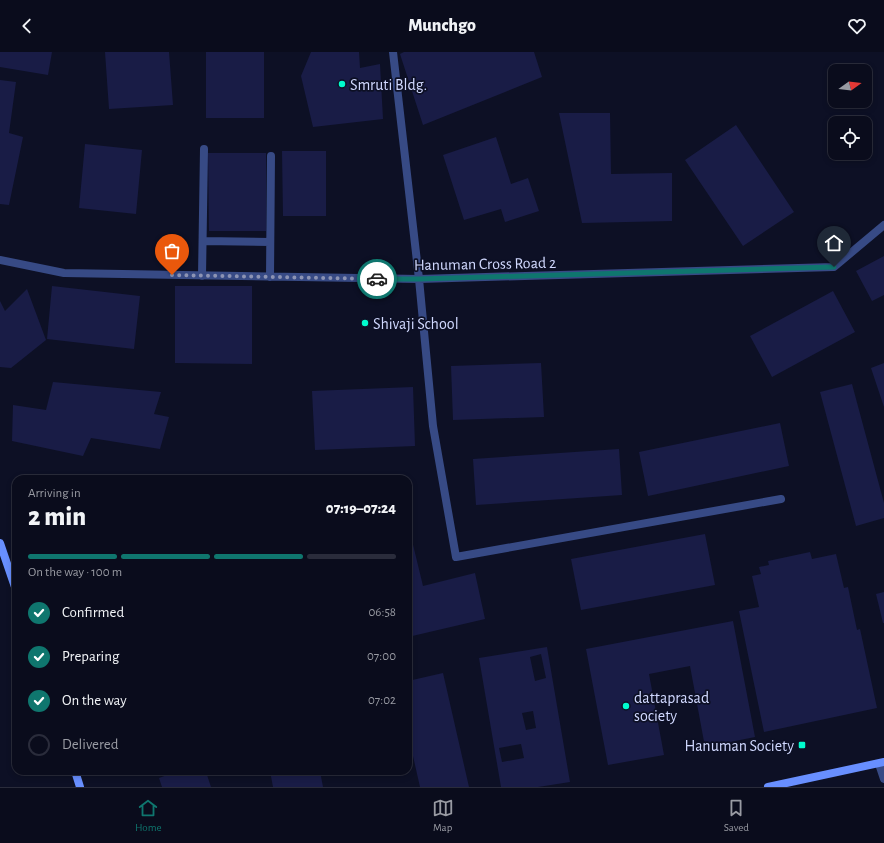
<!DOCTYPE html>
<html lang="en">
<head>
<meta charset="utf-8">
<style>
	:root { --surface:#0a0c1c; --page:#131525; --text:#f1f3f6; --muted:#999ba3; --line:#2a2c3b; --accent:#0f766e }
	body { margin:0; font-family:"Alegreya Sans",sans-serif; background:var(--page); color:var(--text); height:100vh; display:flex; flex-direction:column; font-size:15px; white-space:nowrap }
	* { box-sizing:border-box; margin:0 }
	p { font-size:13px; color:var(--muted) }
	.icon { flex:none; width:22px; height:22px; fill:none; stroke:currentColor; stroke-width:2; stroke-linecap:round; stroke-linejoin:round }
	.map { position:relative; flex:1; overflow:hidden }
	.drawer { position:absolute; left:12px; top:423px; width:400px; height:300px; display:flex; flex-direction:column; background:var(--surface); border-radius:12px; box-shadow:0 2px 6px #0003,0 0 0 1px var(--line) }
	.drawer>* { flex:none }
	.needle { width:26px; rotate:75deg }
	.tools { position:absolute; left:828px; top:12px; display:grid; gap:8px }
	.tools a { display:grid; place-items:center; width:44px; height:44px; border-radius:8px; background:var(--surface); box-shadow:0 2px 6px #0003,0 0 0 1px var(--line); font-size:20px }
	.pin { position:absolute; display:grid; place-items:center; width:34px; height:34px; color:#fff; margin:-41px -17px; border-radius:50% 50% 50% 0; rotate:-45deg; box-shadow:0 0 4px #0007 }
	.pin .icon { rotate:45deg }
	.courier { position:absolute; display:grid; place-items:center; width:40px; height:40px; margin:-20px; border:3px solid #0f766e; border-radius:50%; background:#fff; color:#222; box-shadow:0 1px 5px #0007 }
	.overview em { font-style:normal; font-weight:800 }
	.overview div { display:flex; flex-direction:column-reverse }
	.overview { display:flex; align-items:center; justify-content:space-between; height:68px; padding:0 16px }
	h1 { font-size:26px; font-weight:800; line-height:30px }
	.bar { display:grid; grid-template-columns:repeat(4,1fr); gap:6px 4px; align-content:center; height:48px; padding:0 16px }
	.bar i { height:5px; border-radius:3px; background:var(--line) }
	.bar .on { background:var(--accent) }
	.bar p { grid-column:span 4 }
	ol { padding:0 16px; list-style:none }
	li { display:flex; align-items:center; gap:12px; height:44px }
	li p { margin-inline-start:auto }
	li .icon { padding:4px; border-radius:50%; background:var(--accent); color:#fff; stroke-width:4 }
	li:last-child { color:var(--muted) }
	li i { width:22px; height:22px; border:2px solid var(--line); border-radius:50% }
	header { display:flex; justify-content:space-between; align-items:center; height:52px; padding:0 16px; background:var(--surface); font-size:18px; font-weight:800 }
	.menu { display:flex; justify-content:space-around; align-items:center; height:56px; border-top:1px solid var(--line); background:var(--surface); font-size:11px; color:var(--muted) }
	.menu a { display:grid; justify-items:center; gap:2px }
	.menu .on { color:var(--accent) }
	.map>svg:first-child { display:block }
	.building { fill:#191c46; fill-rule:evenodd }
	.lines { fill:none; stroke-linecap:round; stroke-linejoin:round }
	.street { stroke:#374a85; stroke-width:8 }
	.secondary { stroke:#688fff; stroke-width:8 }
	.done { stroke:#8c93b3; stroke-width:4; stroke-dasharray:0 7.2 }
	.route { stroke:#0f766e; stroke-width:5 }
	.poi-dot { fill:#00fcce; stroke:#0d1025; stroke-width:1.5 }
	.labels { text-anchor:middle; stroke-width:3.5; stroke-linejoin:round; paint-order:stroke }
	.poi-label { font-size:16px; fill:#d1d9ff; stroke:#0d1025; text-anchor:start }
	.street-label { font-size:16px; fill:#d1d9ff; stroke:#0d1025 }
</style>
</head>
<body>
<header><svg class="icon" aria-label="back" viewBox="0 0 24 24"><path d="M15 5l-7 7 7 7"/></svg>Munchgo<svg class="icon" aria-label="heart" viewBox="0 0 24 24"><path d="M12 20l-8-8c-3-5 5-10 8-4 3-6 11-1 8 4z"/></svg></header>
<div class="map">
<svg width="884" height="735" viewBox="0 0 884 735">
	<rect width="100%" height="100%" fill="#0d1025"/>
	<!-- building -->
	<path class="building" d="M 0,0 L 52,0 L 48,23 L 0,15 Z
		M 105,0 L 169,0 L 173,53 L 109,57 Z
		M 206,0 L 264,0 L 264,66 L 206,66 Z
		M 311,0 L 359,0 L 360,16 L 380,12 L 383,67 L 313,75 L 301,24 Z
		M 404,0 L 534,0 L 542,25 L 423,73 L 400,2 Z
		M 0,28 L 16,30 L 9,81 L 23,85 L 9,153 L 0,152 Z
		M 559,61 L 610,61 L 611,122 L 672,121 L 672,169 L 582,171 Z
		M 736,73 L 794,160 L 743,194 L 685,108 Z
		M 496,85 L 511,132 L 528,126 L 539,159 L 505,170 L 501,157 L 464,168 L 443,103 Z
		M 85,92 L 142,98 L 136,162 L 79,156 Z
		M 282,99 L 326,99 L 326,164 L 283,164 Z
		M 208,101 L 266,101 L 266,179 L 209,179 Z
		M 884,204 L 884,243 L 872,249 L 856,219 Z
		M 52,234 L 140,244 L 134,297 L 47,287 Z
		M 175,234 L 252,234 L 252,312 L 175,311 Z
		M 27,237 L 46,288 L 11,316 L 0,315 L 0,249 L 5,259 Z
		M 833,239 L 855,280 L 772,325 L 750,284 Z
		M 541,311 L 544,365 L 453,368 L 451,314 Z
		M 884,311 L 884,355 L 871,316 Z
		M 53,330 L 161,340 L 154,362 L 169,365 L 160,397 L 91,386 L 83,404 L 12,389 L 13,353 L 46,358 Z
		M 852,332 L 884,451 L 884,466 L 856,474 L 820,340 Z
		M 413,335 L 415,394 L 315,398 L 312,339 Z
		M 780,371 L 789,414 L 648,444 L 639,400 Z
		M 619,397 L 622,443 L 476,453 L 473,407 Z
		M 408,472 L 423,534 L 475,521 L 485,567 L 408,585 Z
		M 705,482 L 715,533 L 581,558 L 571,507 Z
		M 810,500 L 812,507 L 836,502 L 844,536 L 848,535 L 857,578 L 860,577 L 877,656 L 764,680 L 739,559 L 759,555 L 752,524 L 761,522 L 759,515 L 769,513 L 768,509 Z
		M 884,540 L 884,571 L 883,571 L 876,542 Z
		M 733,569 L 755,685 L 705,695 L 690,614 L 649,622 L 664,703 L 608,713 L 586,597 Z
		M 547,595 L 570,730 L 538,735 L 501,735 L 479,606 ZM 541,602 L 546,626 L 535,629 L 530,605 ZM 533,659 L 536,676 L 526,678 L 522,661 ZM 521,692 L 524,706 L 502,710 L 499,696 Z
		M 443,621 L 469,735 L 420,735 L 408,682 L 408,629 Z
		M 178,719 L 219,719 L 207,723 L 211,735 L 162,735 L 159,726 Z
		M 270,719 L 320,719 L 323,735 L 273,735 Z"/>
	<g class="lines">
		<!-- street -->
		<path class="street" d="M 393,0 L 419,227 L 433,374 L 456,505 L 781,447
			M 203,189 L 270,190
			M 0,208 L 64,221 L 419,227 L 834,215 L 884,173
			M 202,224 L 204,97
			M 270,225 L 271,104
			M 879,712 L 884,727"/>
		<!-- secondary -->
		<path class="secondary" d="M 0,491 L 16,538
			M 75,719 L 80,735
			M 768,735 L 884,710"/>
	</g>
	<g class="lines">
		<!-- done -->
		<path class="done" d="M 172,223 L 377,227"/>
		<!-- route -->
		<path class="route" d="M 377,227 L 419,227 L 834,215"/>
	</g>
	<!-- markers -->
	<g class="poi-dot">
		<circle cx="342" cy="32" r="4"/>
		<circle cx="365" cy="271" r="4"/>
		<circle cx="626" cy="654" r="4"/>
		<rect x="798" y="689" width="8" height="8" rx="2"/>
	</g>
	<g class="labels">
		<!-- poi labels -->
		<g class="poi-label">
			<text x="350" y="38">Smruti Bldg.</text>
			<text x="373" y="277">Shivaji School</text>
			<text x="634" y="651">dattaprasad<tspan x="634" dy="18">society</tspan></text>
			<text x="794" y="699" text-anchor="end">Hanuman Society</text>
		</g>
		<!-- street labels -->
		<g class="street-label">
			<text transform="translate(485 211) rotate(-1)" y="6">Hanuman Cross Road 2</text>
		</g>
	</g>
</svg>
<div class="tools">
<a><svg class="needle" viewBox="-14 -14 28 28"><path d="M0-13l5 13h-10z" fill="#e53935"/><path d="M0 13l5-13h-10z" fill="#999ba3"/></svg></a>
<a><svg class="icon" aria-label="locate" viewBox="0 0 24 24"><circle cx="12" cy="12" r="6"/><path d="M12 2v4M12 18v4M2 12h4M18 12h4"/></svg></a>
</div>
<div class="pin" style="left:172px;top:223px;background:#ea580c"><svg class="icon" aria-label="bag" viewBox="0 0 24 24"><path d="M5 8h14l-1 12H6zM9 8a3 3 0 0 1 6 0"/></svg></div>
<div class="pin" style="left:834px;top:215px;background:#1f2937"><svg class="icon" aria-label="home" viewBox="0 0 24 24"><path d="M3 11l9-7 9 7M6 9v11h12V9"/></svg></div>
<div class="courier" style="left:377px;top:227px"><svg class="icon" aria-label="car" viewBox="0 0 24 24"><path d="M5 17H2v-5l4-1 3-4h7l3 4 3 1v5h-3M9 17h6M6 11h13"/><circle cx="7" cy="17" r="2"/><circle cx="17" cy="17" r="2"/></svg></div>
<section class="drawer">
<div class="overview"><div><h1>2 min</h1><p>Arriving in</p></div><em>07:19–07:24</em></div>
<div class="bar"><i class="on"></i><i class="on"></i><i class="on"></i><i></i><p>On the way · 100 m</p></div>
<ol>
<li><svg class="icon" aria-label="check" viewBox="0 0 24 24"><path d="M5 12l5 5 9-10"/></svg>Confirmed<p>06:58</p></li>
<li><svg class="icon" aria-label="check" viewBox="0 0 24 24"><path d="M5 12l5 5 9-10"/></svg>Preparing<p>07:00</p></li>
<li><svg class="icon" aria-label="check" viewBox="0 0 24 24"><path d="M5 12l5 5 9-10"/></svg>On the way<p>07:02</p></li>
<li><i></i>Delivered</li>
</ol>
</section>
</div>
<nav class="menu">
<a class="on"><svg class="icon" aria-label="home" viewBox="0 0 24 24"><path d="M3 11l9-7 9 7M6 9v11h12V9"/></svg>Home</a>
<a><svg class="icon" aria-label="map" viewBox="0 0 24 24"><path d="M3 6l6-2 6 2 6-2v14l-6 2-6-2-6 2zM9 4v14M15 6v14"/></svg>Map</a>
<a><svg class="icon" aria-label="saved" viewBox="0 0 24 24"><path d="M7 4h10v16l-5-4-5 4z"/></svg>Saved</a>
</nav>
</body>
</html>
